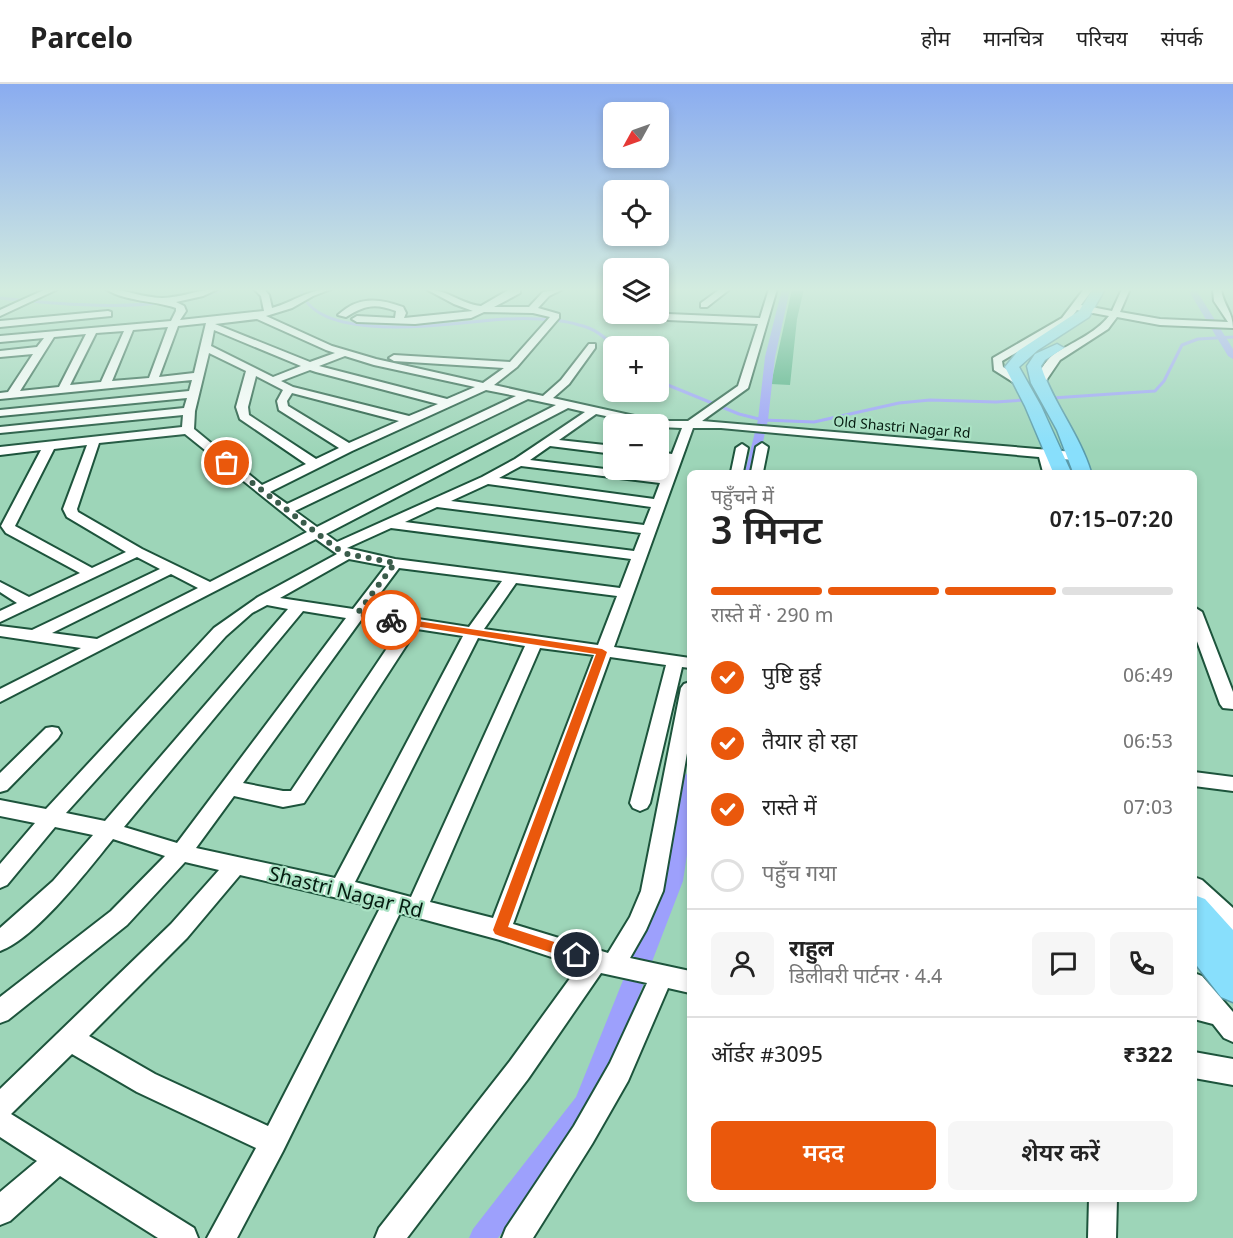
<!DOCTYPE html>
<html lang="hi">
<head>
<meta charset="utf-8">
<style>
	:root { --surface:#fff; --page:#f6f6f6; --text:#222; --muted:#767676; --line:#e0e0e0; --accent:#ea580c }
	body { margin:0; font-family:Georgia,"Noto Sans Devanagari",serif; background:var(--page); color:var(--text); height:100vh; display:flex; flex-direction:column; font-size:22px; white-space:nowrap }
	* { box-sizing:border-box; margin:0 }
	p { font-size:20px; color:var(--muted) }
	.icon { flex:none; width:33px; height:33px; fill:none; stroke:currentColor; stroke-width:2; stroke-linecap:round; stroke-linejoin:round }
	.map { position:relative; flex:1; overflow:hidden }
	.sheet { position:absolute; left:687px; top:386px; width:510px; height:732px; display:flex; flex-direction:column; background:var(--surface); border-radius:9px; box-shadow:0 3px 9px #0003 }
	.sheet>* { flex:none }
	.needle { width:39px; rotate:230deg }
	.tools { position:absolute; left:603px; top:18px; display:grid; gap:12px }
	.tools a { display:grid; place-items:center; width:66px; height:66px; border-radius:9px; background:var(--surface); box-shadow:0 3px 9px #0003; font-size:30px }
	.pin { position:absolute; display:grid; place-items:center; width:51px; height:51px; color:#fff; margin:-26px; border:3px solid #fff; border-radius:50%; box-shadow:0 2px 6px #0007 }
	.courier { position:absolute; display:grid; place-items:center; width:60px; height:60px; margin:-30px; border:4px solid #ea580c; border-radius:50%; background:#fff; color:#222; box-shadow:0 2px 8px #0007 }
	.headline em { font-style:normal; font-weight:600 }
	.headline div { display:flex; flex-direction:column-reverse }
	.headline { display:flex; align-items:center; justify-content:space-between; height:102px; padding:0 24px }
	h1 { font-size:39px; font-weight:600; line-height:45px }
	.bar { display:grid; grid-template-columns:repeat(4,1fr); gap:9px 6px; align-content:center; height:72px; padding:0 24px }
	.bar i { height:8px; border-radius:4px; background:var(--line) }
	.bar .selected { background:var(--accent) }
	.bar p { grid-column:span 4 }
	.line { display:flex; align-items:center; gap:15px; padding:0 24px; border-top:2px solid var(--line) }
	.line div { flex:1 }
	.round { display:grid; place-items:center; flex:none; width:63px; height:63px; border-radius:9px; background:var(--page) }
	ol { padding:0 24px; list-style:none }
	li { display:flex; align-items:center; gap:18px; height:66px }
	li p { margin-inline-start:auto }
	li .icon { padding:6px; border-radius:50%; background:var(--accent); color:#fff; stroke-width:4 }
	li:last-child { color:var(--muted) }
	li i { width:33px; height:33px; border:3px solid var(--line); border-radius:50% }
	.primary-button { display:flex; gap:12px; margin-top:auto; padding:12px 24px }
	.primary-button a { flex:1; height:69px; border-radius:9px; background:var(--accent); color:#fff; font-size:24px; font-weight:600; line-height:69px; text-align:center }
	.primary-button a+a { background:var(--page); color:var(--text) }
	header { display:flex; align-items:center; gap:36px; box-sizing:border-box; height:84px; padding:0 30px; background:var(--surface); border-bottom:2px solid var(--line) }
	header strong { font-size:28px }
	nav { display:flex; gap:33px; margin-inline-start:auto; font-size:21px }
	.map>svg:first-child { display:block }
	.green { fill:#4cac80 }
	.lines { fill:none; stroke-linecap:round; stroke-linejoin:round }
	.stream { stroke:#9da0fc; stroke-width:3 }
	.canal { fill:#9da0fc; fill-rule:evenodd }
	.minor-casing { stroke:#1d543c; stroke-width:4 }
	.highway-casing { stroke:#5a9aa9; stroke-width:3 }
	.minor { fill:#fff; fill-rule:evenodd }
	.highway { fill:#88dffc; fill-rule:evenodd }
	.route { fill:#ea580c }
	.done { stroke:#3a5c4b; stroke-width:6; stroke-dasharray:0 10.8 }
	.labels { text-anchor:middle; stroke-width:4.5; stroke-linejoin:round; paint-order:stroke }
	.far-street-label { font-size:14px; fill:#051b10; stroke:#aae2c4 }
	.near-street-label { font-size:20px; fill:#051b10; stroke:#aae2c4 }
</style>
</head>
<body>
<header>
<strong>Parcelo</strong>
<nav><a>होम</a><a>मानचित्र</a><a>परिचय</a><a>संपर्क</a></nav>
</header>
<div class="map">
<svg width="1233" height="1154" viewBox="0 0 1233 1154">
	<rect width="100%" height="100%" fill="#9dd5b8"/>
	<!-- green -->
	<path class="green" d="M 792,205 L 804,205 L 797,235 L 790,301 L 771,300 Z"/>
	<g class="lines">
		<!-- stream -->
		<path class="stream" d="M 301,205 C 314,264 463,237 506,235 C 530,234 556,234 579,241 C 594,244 603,252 614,262
			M 0,214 C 79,222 148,229 225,205
			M 658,297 L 739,330 L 763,336 L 814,338 L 899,319 L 930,316 L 996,318 L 1155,307 L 1164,297 L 1182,261 L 1198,255 L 1233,253"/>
		<!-- canal -->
		<path class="canal" d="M 782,205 L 790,205 L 775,273 L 768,336 L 756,388 L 745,388 L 758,336 L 765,273 Z
			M 1192,205 L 1200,205 L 1198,209 L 1233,265 L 1233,275 L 1228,272 L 1190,209 Z
			M 690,689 L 690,751 L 683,797 L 597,1021 L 593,1029 L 498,1154 L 469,1154 L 473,1145 L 576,1013 L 663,797 L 681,696 L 684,691 Z"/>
		<!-- minor casing -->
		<g class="minor-casing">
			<path id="minor" d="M 46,205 L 58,205 L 0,232 L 0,226 Z
				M 106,205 C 125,205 143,214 162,214 C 181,214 199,205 218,205 L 203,212 L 176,218 L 184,222 L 186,227 L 180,236 L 264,227 L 261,212 L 254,205 L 264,205 L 269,211 L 272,224 C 294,218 308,205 331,205 L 313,212 L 292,224 L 266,232 L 332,262 L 376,275 L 483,299 L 504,284 L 394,277 L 389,274 L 394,271 L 510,278 L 550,233 L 533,229 L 484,228 L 471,234 L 415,240 L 357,238 L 352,235 L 357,232 L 395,234 L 396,227 C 375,219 365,221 346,233 L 338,231 C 358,212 379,214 403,223 L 406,229 L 404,234 L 473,227 L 454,220 L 426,205 C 446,205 461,220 481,222 L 510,205 L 520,205 L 520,209 L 494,223 L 529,223 L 543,208 L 563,205 L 549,212 L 538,224 L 559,230 L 559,234 L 517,283 L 494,301 L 543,312 L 561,296 L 589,260 L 595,260 L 595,264 L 569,300 L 553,314 L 657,337 L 688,337 L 738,302 L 758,240 L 668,236 L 663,233 L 668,230 L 760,234 L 769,205 L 777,205 L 748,304 L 702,337 L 1074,368 L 1080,372 L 1074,376 L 1052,374 L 1055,388 L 1043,388 L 1039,373 L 721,344 L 693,344 L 614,563 L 690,574 L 690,584 L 682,583 L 650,719 L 647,724 L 640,727 L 633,724 L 630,719 L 666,581 L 610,573 L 513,840 L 608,869 L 630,833 L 641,807 L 681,604 L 684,600 L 690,598 L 690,652 L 663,807 L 646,846 L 630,874 L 690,887 L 690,909 L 668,904 L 628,997 L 592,1060 L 533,1154 L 502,1154 L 506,1144 L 574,1042 L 610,979 L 647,899 L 601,889 L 528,995 L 407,1154 L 375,1154 L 379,1144 L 510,977 L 579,882 L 500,856 L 400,829 L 283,1067 L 237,1154 L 207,1154 L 256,1064 L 137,1008 L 72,970 L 11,1030 L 194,1144 L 198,1154 L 158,1154 L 60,1092 L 10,1137 L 0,1141 L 0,1108 L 37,1077 L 0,1053 L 0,1005 L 171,840 L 219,786 L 185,778 L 127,841 L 8,936 L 0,939 L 0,913 L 111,827 L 165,772 L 113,755 C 88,786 36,854 0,867 L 0,844 L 53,797 L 93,751 L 55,743 L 7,801 L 0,804 L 0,780 L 35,739 L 0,732 L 0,716 L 46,725 L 214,544 L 258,513 L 337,470 L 316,455 L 0,618 L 0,605 L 81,564 L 0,552 L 0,542 L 32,546 L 160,485 L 137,473 L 0,538 L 0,527 L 17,519 L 0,508 L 0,498 L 29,513 L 80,489 L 6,449 L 1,442 L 41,366 L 0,371 L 0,363 L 182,343 L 183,331 L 0,349 L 0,343 L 184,324 L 187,314 L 0,332 L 0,326 L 189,307 L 192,296 L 0,315 L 0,309 L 8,308 L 33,270 L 0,273 L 0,267 L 37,263 L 44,254 L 0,258 L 0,252 L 171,237 L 176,227 L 176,224 C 153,216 126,218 106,205 ZM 257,235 L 326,266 L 335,269 L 310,278 L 215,240 ZM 206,239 L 194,289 L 159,293 L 178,242 ZM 168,243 L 149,294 L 112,297 L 133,246 ZM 214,246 L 301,282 L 273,293 L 211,262 ZM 124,247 L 101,298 L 70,301 L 96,249 ZM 86,250 L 59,303 L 20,307 L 54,253 ZM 209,269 L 246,287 L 236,323 L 240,335 L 306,380 L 262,401 L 194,345 L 195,327 ZM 345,272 L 374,281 L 475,303 L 447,315 L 319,282 ZM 310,286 L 316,288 L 438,320 L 409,332 L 293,303 L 281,297 ZM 256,292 L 283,306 L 277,317 L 279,326 L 339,364 L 316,375 L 249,331 L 248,323 ZM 486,306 L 516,312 L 287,420 L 270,408 L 352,367 ZM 292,309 L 399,337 L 349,359 L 288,322 L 287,317 ZM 528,315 L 556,321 L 317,443 L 295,427 ZM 568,324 L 585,328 L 515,375 L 482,393 L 337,458 L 326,450 ZM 596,330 L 644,340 L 658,340 L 658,343 L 682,344 L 672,370 L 658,368 L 658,376 L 669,377 L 663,392 L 530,376 L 550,362 L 614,370 L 614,362 L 559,356 ZM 185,350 L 307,448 L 210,498 L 142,465 L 78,428 L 77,425 L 99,359 ZM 87,361 L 63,425 L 67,433 L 126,468 L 92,484 L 15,442 L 54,365 ZM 521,382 L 660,399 L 654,415 L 499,394 ZM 488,400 L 651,423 L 644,441 L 451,417 ZM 437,423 L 641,449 L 634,467 L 405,438 ZM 391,444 L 631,475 L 620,504 L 395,475 L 347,464 ZM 349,475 L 386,482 L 353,525 L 280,514 ZM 399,484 L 502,497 L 469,543 L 367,527 ZM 171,490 L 198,504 L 97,555 L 52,549 ZM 516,499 L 617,512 L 598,561 L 484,545 ZM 267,521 L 288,525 L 105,737 L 66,729 L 226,552 L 252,529 ZM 303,527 L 346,534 L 177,759 L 124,743 ZM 361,536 L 402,542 L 291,707 L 283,707 L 243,699 ZM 417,545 L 463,552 L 335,794 L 196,764 L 234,712 L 283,723 L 304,719 ZM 478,554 L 525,562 L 411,813 L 355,798 ZM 540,564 L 594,571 L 493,834 L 430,818 ZM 240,791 L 380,824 L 268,1042 L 155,990 L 89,952 L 187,854 Z
				M 720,205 L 730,205 L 707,223 L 701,223 L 701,219 Z
				M 1084,205 L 1093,205 L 1081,221 L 1112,227 L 1122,205 L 1130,205 L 1120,228 L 1160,235 L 1228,238 L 1214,217 L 1213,205 L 1221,205 C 1223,221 1233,228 1233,244 L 1160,241 L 1117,233 L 1108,245 L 1060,276 L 1043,301 L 1035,301 L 1034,299 C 1039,289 1044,278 1053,271 C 1072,258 1095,250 1109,232 L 1077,226 L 1068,238 L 1002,277 L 1003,283 L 1021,294 L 1021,298 L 1013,298 L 994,286 L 993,274 L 1062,234 Z
				M 108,227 L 111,228 L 111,232 L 0,243 L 0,237 Z
				M 762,359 L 768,363 L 763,388 L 751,388 L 756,363 Z
				M 742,360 L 748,364 L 743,388 L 731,388 L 736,364 Z
				M 1194,523 L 1202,528 L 1233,608 L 1233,625 L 1223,624 L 1220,620 L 1194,549 Z
				M 52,643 L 58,644 L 61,649 L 58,654 L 7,706 L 0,708 L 0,689 L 46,644 Z
				M 1194,688 L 1233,693 L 1233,707 L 1194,702 Z
				M 1194,793 L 1202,796 L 1233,824 L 1233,848 L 1225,845 L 1194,815 Z
				M 1194,889 L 1202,892 L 1233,928 L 1233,958 L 1224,954 L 1213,940 L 1194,935 Z
				M 1194,968 L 1233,975 L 1233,1001 L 1194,994 Z
				M 1089,1114 L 1117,1114 L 1116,1154 L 1088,1154 Z"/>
		</g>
		<!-- highway casing -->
		<g class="highway-casing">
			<path id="highway" d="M 1093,205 L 1105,205 L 1089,233 L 1038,266 L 1019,283 L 1041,322 L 1071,388 L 1053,388 L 1025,322 L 1005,283 L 1018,267 L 1079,227 Z
				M 1057,260 L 1064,264 L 1045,276 L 1041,282 C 1053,319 1080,351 1091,388 L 1073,388 L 1057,346 L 1031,299 L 1027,282 L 1035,270 Z
				M 1194,811 L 1205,815 L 1233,846 L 1233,918 L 1221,913 L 1194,878 Z"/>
		</g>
		<!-- minor -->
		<use href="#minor" class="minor"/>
		<!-- highway -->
		<use href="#highway" class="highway"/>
	</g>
	<!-- sky -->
	<linearGradient id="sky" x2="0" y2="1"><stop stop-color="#8aacf0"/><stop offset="0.56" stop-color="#d3ecdf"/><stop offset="1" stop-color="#d3ecdf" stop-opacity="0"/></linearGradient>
	<rect width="1233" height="367" fill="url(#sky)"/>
	<!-- route -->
	<path class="route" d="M 391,533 L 602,565 L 607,568 L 508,843 L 582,867 L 584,871 L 582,876 L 577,877 L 500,852 L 495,850 L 493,846 L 596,570 L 388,538 L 388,534 Z"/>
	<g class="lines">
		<!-- done -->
		<path class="done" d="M 227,379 L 336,464 L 347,470 L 395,479 L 357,530 L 391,536"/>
	</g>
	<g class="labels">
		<!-- far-street labels -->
		<g class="far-street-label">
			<text transform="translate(902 343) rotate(5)" y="5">Old Shastri Nagar Rd</text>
		</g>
		<!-- near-street labels -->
		<g class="near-street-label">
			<text transform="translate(346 808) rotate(14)" y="7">Shastri Nagar Rd</text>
		</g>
	</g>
</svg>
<div class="tools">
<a><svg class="needle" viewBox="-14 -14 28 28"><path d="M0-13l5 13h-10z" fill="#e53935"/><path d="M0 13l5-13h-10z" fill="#767676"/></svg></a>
<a><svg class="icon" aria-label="locate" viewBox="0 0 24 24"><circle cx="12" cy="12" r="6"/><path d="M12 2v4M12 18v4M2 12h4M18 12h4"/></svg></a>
<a><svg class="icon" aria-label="layers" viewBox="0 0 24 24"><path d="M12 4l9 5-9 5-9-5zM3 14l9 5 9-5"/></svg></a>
<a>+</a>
<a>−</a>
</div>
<div class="pin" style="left:227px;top:379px;background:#ea580c"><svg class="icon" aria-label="bag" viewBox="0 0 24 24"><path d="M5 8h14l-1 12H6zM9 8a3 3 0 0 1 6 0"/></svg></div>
<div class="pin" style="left:577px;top:871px;background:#1f2937"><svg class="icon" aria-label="home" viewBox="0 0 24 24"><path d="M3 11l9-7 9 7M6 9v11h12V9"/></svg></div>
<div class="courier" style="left:391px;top:536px"><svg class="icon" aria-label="bike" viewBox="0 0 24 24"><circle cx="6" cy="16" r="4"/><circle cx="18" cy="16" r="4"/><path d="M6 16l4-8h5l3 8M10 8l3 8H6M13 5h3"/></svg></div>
<section class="sheet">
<div class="headline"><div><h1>3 मिनट</h1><p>पहुँचने में</p></div><em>07:15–07:20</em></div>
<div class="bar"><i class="selected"></i><i class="selected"></i><i class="selected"></i><i></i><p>रास्ते में · 290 m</p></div>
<ol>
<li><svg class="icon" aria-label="check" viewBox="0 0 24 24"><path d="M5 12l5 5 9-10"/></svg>पुष्टि हुई<p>06:49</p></li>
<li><svg class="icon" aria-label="check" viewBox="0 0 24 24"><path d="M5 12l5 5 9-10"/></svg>तैयार हो रहा<p>06:53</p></li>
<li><svg class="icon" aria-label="check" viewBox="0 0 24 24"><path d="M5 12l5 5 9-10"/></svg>रास्ते में<p>07:03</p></li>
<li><i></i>पहुँच गया</li>
</ol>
<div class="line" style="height:108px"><a class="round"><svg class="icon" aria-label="person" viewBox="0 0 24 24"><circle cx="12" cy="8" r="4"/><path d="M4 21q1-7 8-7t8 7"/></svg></a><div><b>राहुल</b><p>डिलीवरी पार्टनर · 4.4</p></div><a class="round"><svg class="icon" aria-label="chat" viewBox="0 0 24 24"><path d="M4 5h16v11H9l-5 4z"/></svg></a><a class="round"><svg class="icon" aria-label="phone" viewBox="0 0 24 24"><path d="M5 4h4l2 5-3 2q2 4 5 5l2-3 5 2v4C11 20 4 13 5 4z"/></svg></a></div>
<div class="line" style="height:78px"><div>ऑर्डर #3095</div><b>₹322</b></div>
<div class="primary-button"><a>मदद</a><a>शेयर करें</a></div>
</section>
</div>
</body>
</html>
